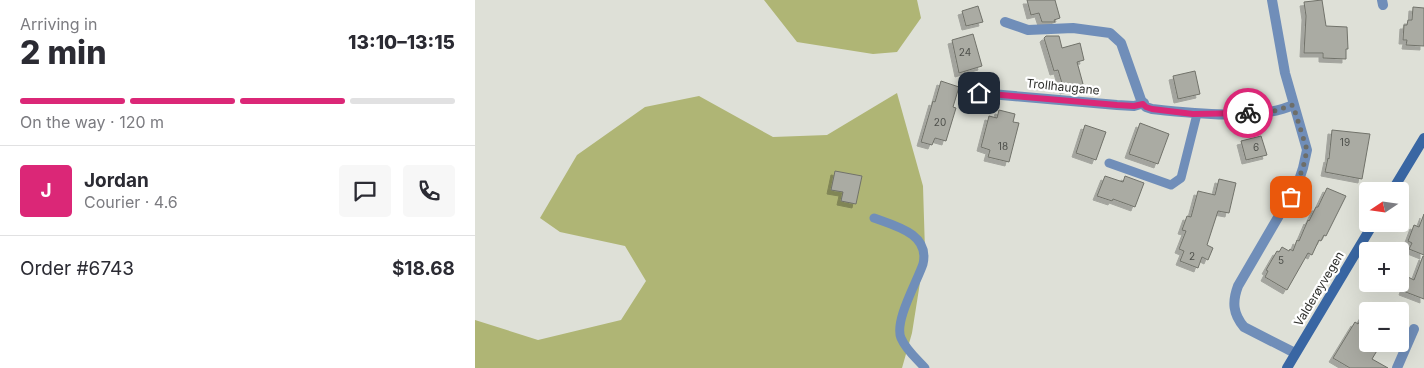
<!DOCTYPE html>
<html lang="en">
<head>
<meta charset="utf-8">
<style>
	:root { --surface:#fff; --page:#f7f7f7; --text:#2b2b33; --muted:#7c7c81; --line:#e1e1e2; --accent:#db2777 }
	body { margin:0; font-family:Inter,sans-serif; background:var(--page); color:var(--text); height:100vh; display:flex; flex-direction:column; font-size:19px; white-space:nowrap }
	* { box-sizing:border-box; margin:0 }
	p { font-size:16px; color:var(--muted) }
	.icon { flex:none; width:28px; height:28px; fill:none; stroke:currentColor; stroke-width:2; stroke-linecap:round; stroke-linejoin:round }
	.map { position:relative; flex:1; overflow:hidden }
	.panel { display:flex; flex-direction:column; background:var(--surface); width:475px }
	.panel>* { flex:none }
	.needle { width:32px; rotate:257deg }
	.fabs { position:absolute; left:884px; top:182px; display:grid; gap:10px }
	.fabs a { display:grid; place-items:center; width:50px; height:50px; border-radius:5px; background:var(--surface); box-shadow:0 5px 20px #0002; font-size:25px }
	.pin { position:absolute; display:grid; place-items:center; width:42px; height:42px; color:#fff; margin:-21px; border-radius:10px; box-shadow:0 2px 8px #0006 }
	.courier { position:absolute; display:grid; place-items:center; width:50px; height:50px; margin:-25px; border:4px solid #db2777; border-radius:50%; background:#fff; color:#222; box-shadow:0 1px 6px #0007 }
	.headline em { font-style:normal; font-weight:800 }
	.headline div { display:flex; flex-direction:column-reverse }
	.headline { display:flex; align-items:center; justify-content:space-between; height:85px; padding:0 20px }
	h1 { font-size:32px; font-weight:800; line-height:38px }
	.bar { display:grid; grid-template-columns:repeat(4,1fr); gap:8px 5px; align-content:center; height:60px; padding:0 20px }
	.bar i { height:6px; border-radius:4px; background:var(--line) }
	.bar .on { background:var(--accent) }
	.bar p { grid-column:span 4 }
	.line { display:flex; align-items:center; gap:12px; padding:0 20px; border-top:1px solid var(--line) }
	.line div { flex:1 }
	.round { display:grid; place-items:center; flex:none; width:52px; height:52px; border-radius:5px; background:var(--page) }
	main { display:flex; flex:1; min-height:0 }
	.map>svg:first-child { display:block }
	.green { fill:#afb575 }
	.building { fill:#aaaba3; stroke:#71726a; filter:url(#shadow) }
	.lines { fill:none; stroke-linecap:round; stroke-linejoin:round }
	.service { stroke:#708eb9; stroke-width:9 }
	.minor { stroke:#708eb9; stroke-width:10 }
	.secondary { stroke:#3966a3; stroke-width:10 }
	.done { stroke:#6d6e69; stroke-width:5; stroke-dasharray:0 9 }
	.route { stroke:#db2777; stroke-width:6 }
	.labels { text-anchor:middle; stroke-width:4.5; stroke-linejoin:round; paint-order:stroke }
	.number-label { font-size:10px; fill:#4e504b }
	.street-label { font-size:12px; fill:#30312e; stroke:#fff }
</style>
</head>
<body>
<main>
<section class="panel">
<div class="headline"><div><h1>2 min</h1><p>Arriving in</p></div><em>13:10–13:15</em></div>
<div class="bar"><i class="on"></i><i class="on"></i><i class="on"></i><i></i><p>On the way · 120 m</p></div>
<div class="line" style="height:90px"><b class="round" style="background:var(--accent);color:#fff">J</b><div><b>Jordan</b><p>Courier · 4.6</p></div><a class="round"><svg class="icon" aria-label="chat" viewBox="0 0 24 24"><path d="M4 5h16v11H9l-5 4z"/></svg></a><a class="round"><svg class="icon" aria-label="phone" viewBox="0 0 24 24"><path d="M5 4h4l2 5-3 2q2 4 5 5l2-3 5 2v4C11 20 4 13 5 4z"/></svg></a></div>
<div class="line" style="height:65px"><div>Order #6743</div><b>$18.68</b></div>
</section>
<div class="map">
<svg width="949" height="368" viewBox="0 0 949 368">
	<defs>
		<filter id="shadow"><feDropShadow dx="-4" dy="4" stdDeviation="0" flood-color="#0004"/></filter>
	</defs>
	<rect width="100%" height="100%" fill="#dee0d7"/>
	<!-- green -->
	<path class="green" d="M 289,0 L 442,0 L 446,18 L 422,52 L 398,54 L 322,42 Z
		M 422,93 L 448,186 L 450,251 L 437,333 L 427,368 L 0,368 L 0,320 L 63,340 L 146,320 L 171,281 L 150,246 L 85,232 L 65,218 L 102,155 L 170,107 L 224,96 L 298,137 L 352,135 Z"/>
	<!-- building -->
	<path class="building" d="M 552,0 L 580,0 L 585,18 L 579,20 L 580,22 L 567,22 L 564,13 L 556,15 Z
		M 847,0 L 851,26 L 872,27 L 873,49 L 871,49 L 871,59 L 848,58 L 848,53 L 829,53 L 831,16 L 829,2 Z
		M 503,6 L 508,22 L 491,26 L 487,11 Z
		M 938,7 L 949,8 L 949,46 L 931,45 L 932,40 L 928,40 L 929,25 L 932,25 L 933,20 L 937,20 Z
		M 498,34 L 507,66 L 484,73 L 477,40 Z
		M 571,36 L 584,36 L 587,48 L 605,43 L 609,60 L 602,62 L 608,84 L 589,90 L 583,70 L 579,71 L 569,38 Z
		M 720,71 L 725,94 L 703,99 L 698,76 Z
		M 466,81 L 484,87 L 478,107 L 481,108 L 471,141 L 460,138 L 457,145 L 446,142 L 458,101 L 460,102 Z
		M 524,110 L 540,114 L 538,122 L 544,123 L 534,162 L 513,157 L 515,150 L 506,147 L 514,116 L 522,118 Z
		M 665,123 L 694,134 L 683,164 L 654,154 Z
		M 610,125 L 631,132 L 621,160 L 601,153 Z
		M 857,130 L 895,134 L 887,179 L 850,172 L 853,158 L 854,159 Z
		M 786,136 L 792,155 L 771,160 L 766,141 Z
		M 360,171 L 387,176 L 381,204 L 366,201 L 368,192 L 356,190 Z
		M 630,176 L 648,182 L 650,176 L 669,183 L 660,207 L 638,199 L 637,201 L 622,196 Z
		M 744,179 L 761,183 L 754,213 L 743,211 L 732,245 L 738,248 L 733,260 L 727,257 L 723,268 L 705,261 L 709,251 L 704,249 L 711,231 L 707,230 L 712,216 L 716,217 L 723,191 L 740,195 Z
		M 852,188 L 871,196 L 851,236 L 849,235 L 846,241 L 844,240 L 837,255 L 833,253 L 812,290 L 790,277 L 793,271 L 791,270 L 802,251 L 804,252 L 807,247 L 814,251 L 815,249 L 818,251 L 822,240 L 824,241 L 833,220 L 834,221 L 841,207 L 843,207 Z
		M 949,214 L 949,255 L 934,249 L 937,243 L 933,241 L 939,225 L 944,227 Z
		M 948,256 L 949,256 L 949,299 L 928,291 L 933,277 L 939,280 Z
		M 892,309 L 892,344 L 906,344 L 897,359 L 913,368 L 875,368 L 858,358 L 880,322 L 883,324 Z"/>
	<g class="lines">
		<!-- service -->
		<path class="service" d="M 634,163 L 696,185 L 706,178 L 722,114
			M 399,218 C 421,226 455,234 448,264 C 442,282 419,321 426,338 C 431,350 442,359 450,368"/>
		<!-- minor -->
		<path class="minor" d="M 797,0 L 810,73 L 832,150 L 828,168 L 823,183 L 763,286 C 757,302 758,314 769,327 L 820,353
			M 907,0 L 908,5
			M 530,22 L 553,30 L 598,28 L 635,33 L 646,43 L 666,100 L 671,107 L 677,109 C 714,113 784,121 818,105
			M 504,93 L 642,105 L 659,106 L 669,103
			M 922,368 L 939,329"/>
		<!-- secondary -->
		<path class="secondary" d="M 917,191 L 949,138
			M 812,368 L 898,224"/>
	</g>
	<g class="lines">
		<!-- done -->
		<path class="done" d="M 773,113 L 799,111 L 818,105 L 832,150 L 828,168 L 816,197"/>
		<!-- route -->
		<path class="route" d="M 504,93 L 642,105 L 659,106 L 668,104 L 671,107 L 677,109 L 718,114 L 773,113"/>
	</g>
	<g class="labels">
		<!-- number labels -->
		<g class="number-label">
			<text x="490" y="56">24</text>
			<text x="465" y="126">20</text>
			<text x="870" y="146">19</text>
			<text x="528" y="150">18</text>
			<text x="781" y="151">6</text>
			<text x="717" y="260">2</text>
			<text x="806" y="264">5</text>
		</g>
		<!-- street labels -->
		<g class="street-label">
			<text transform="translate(588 87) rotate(6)" y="4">Trollhaugane</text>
			<text transform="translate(844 289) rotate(-59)" y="4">Valderøyvegen</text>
		</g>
	</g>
</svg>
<div class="fabs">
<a><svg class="needle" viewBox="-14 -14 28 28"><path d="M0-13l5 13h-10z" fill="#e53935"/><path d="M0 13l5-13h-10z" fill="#7c7c81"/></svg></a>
<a>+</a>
<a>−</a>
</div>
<div class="pin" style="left:816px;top:197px;background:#ea580c"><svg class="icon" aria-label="bag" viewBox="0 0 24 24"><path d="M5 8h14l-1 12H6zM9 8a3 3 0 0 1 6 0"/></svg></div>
<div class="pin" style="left:504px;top:93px;background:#1f2937"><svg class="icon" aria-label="home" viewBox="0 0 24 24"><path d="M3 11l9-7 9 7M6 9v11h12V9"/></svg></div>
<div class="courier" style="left:773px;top:113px"><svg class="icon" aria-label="bike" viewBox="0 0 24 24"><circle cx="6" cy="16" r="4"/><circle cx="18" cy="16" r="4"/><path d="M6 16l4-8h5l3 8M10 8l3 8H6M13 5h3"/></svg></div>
</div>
</main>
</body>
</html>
